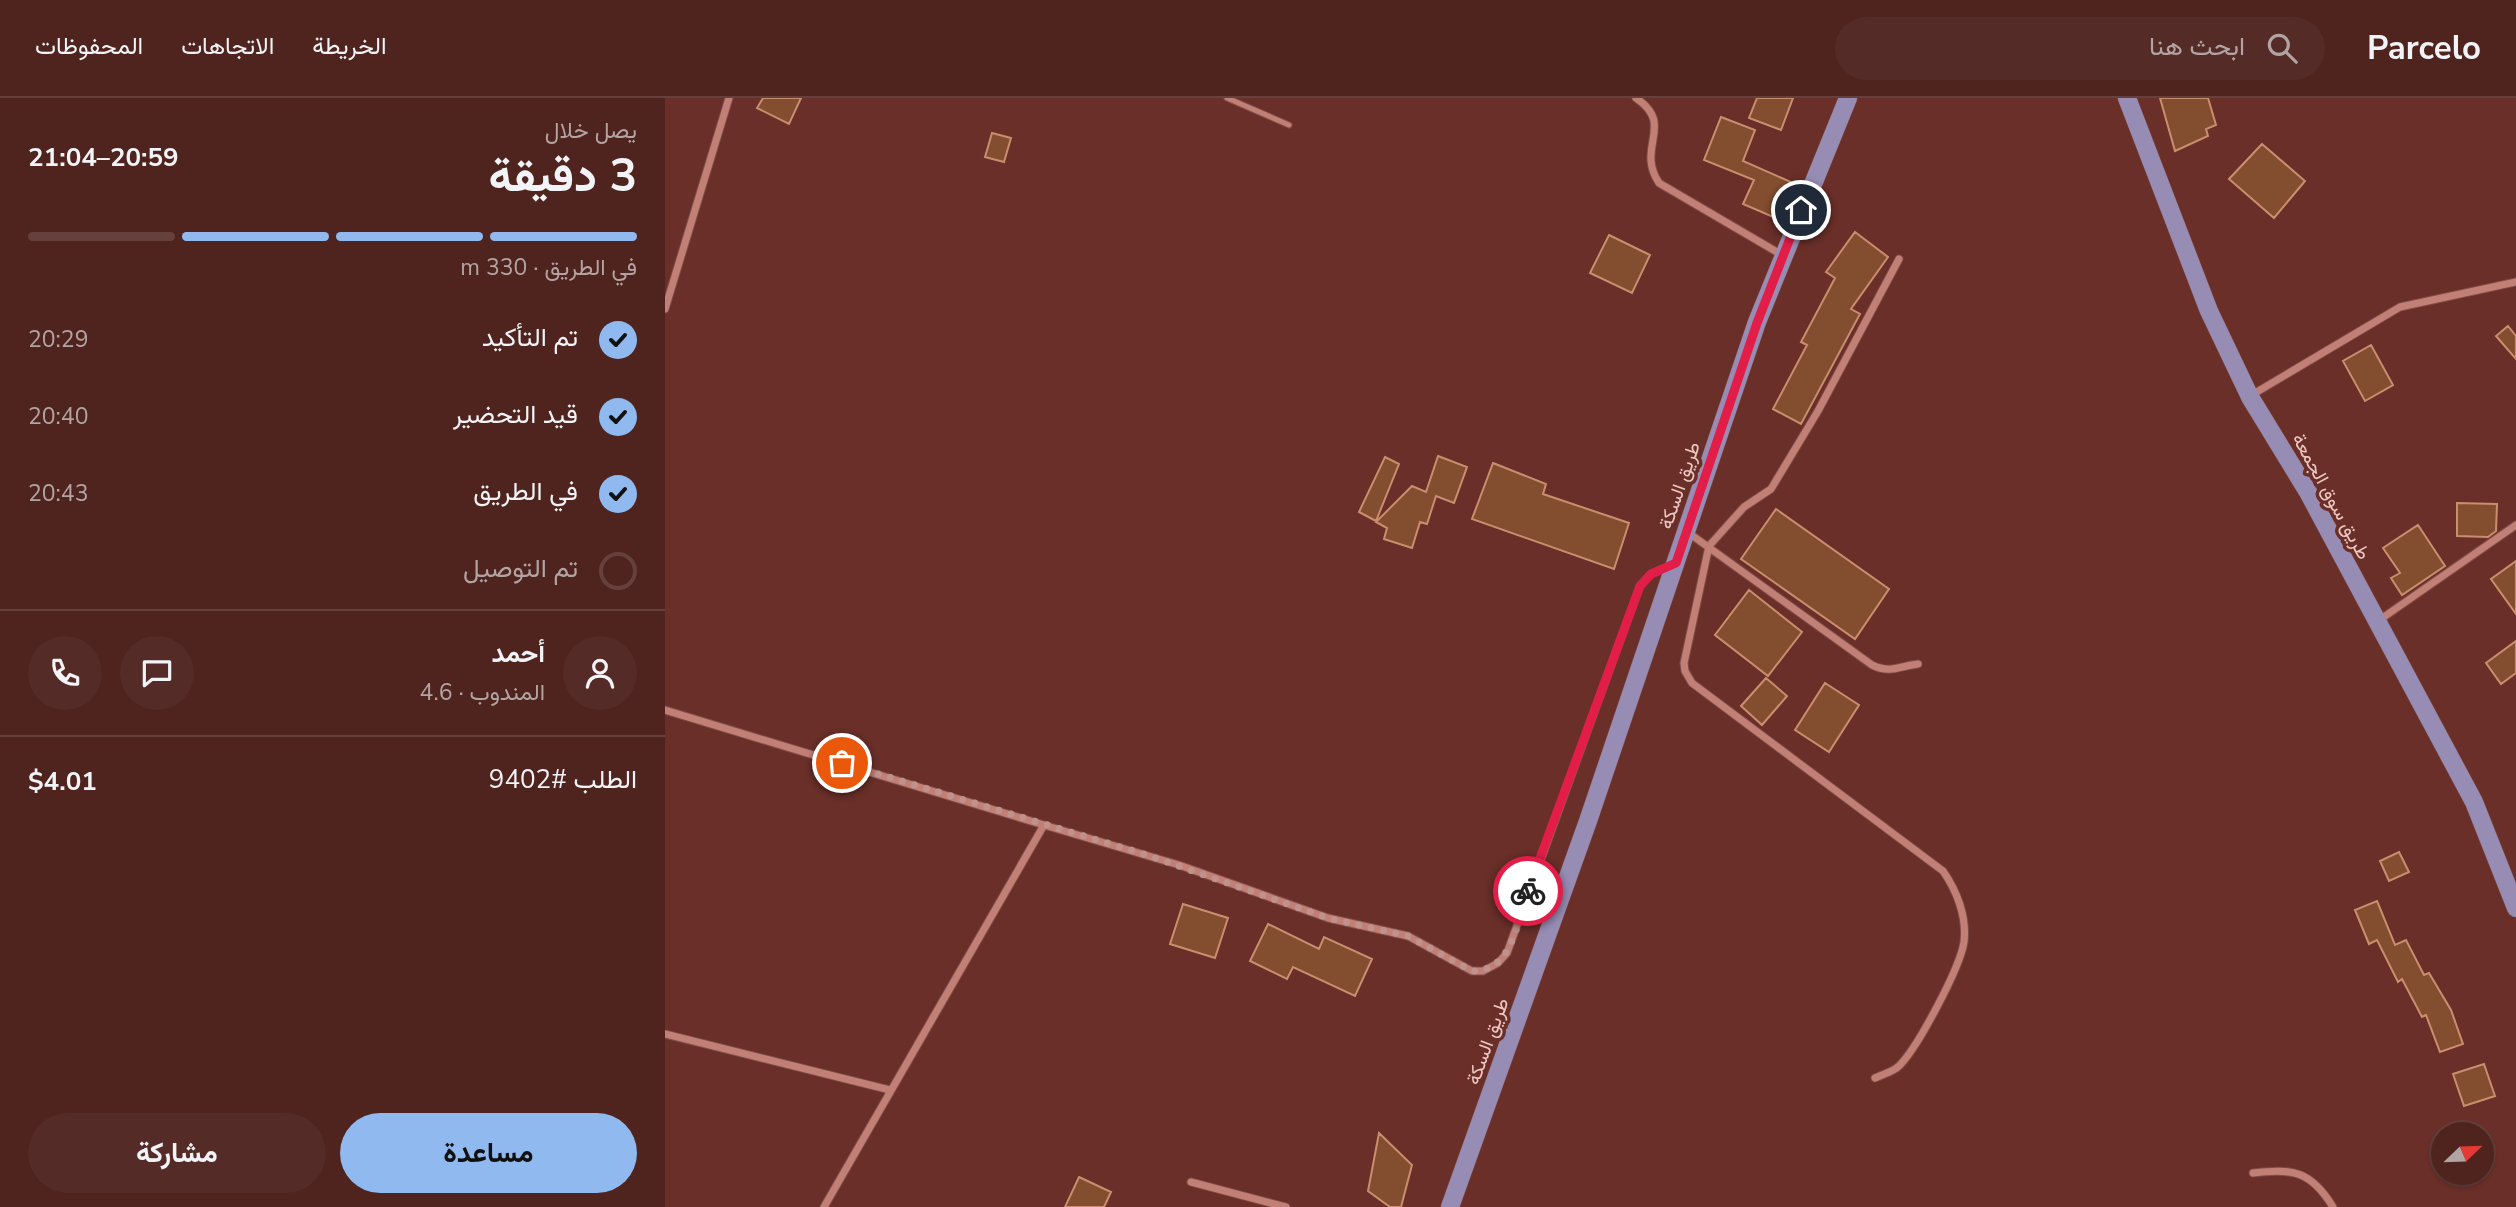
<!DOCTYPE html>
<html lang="ar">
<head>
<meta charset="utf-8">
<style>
	:root { --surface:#4f231e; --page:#552b27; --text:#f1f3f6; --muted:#b3a4a4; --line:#66403c; --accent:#90b9f0 }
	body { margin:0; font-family:"Nunito Sans",Vazirmatn,sans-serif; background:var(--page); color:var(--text); direction:rtl; height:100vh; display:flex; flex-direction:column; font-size:26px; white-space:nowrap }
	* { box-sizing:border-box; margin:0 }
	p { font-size:23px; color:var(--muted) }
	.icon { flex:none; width:38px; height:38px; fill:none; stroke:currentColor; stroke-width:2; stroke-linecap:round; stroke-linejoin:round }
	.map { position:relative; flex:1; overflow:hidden; direction:ltr }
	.drawer { display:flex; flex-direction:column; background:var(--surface); width:665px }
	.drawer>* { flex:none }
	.needle { width:46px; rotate:67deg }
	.fabs { position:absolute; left:1766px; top:1024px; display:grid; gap:14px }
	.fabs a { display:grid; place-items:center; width:63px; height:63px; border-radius:50%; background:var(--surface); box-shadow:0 2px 5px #0004,0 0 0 2px var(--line); font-size:35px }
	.pin { position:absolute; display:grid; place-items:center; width:60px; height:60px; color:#fff; margin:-30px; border:4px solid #fff; border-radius:50%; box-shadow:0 2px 7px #0007 }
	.courier { position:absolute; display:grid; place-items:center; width:70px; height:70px; margin:-35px; border:5px solid #e11d48; border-radius:50%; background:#fff; color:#222; box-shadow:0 2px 9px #0007 }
	.headline em { font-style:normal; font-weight:700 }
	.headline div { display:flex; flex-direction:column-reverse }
	.headline { display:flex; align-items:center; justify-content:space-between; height:119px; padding:0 28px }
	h1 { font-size:46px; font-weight:700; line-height:52px }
	.bar { display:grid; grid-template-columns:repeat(4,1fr); gap:10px 7px; align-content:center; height:84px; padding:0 28px }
	.bar i { height:9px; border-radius:5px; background:var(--line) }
	.bar .current { background:var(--accent) }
	.bar p { grid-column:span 4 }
	.line { display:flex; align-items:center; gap:18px; padding:0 28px; border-top:2px solid var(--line) }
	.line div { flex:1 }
	.round { display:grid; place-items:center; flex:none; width:74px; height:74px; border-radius:37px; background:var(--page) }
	ol { padding:0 28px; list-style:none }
	li { display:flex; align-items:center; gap:21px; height:77px }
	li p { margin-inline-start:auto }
	li .icon { padding:7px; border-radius:50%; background:var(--accent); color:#111; stroke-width:4 }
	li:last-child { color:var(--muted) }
	li i { width:38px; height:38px; border:4px solid var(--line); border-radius:50% }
	.button { display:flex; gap:14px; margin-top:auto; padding:14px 28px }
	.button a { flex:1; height:80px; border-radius:42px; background:var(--accent); color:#111; font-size:28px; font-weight:700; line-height:80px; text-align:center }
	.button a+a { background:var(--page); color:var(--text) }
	header { display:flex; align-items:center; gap:42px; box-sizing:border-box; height:98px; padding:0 35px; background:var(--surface); border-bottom:2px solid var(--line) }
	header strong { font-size:33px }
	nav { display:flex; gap:38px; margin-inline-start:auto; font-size:24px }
	.search { width:490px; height:63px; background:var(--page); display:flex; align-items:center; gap:18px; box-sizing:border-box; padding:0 24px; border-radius:38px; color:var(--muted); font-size:26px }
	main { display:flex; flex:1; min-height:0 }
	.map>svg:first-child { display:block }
	.building { fill:#834d30; stroke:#ca8e6f; stroke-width:2 }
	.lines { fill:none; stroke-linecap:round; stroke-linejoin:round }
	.lane-casing { stroke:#7f4d48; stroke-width:7 }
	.street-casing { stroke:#7f4d48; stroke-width:9 }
	.primary-casing { stroke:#7f4d48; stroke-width:19 }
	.lane { stroke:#c27f76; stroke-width:5 }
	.street { stroke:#c27f76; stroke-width:7 }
	.primary { stroke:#978cb4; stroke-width:18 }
	.done { stroke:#bf928c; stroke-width:7; stroke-dasharray:0 12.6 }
	.route { stroke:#e11d48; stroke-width:9 }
	.labels { text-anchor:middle; stroke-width:7; stroke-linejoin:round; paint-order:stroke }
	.street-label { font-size:19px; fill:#edc8c2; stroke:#692f28 }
</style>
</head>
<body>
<header>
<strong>Parcelo</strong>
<div class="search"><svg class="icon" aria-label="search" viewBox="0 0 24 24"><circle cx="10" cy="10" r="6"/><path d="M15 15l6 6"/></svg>ابحث هنا</div>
<nav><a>الخريطة</a><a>الاتجاهات</a><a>المحفوظات</a></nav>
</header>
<main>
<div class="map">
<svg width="1851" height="1109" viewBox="0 0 1851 1109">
	<rect width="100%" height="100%" fill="#692f28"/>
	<!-- building -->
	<path class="building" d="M 98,0 L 136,0 L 124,26 L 92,10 Z
		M 1092,0 L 1128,0 L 1116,32 L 1084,20 Z
		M 1495,0 L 1543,0 L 1551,27 L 1541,31 L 1543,38 L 1510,53 Z
		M 1056,19 L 1090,32 L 1078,63 L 1135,88 L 1120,124 L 1078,106 L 1089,82 L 1039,62 Z
		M 327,35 L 346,40 L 339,64 L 320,59 Z
		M 1597,46 L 1640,83 L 1609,120 L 1564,81 Z
		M 1190,134 L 1223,159 L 1186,211 L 1195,216 L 1136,326 L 1108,311 L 1142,247 L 1136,244 L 1170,180 L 1161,174 Z
		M 944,137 L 985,157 L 967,195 L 925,175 Z
		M 1843,228 L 1851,238 L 1851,261 L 1831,238 Z
		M 1706,247 L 1728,287 L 1700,303 L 1678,263 Z
		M 773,358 L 802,369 L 789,405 L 771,398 L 762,426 L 755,424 L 747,450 L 719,441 L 722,430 L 711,424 L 747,388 L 761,394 Z
		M 720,359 L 734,366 L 711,423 L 694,414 Z
		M 828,365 L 881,386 L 878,396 L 964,425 L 949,471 L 807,421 Z
		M 1792,405 L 1832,406 L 1831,433 L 1823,439 L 1792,438 Z
		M 1111,411 L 1224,491 L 1190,541 L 1076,461 Z
		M 1753,427 L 1780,468 L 1737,497 L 1726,480 L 1735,475 L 1718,450 Z
		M 1851,463 L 1851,516 L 1826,481 Z
		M 1084,492 L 1137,534 L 1103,578 L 1050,537 Z
		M 1851,543 L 1851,575 L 1836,586 L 1821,565 Z
		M 1101,580 L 1122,598 L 1097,627 L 1076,608 Z
		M 1160,585 L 1194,607 L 1164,654 L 1130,632 Z
		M 1734,754 L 1744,774 L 1724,783 L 1715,763 Z
		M 1712,803 L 1730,847 L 1741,842 L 1759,877 L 1764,875 L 1786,912 L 1798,946 L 1775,954 L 1761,917 L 1757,919 L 1737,881 L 1733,884 L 1712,842 L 1704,846 L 1690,812 Z
		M 518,806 L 563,820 L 550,860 L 505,846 Z
		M 603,826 L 654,851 L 659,839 L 707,861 L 690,898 L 628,869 L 622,881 L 585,863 Z
		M 1819,966 L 1830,998 L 1799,1008 L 1788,976 Z
		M 714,1035 L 747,1067 L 736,1109 L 725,1109 L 703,1093 Z
		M 414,1079 L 446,1094 L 439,1109 L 400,1109 Z"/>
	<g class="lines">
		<!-- lane casing -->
		<g class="lane-casing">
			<path id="lane" d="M 562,0 L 624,27"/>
		</g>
		<!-- street casing -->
		<g class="street-casing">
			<path id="street" d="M 971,0 C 1011,27 970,49 994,85 L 1117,157
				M 0,211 L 64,0
				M 1585,298 L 1735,209 L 1851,184
				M 1021,433 L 1207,567 C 1225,576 1235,568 1253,566
				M 1713,523 L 1851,427
				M 0,612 L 379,727 L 159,1109
				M 379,727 L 514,767 L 663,820 L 743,838 L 807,873 L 818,873 L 833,865 L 842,855 L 975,488 L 986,476 L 1007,467
				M 0,936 L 225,992
				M 1210,980 C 1218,976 1228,974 1234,968 C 1253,949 1295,870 1299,844 C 1302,819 1292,793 1278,773 L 1027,585 L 1020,573 L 1019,565 L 1044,448 L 1079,409 L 1106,391 L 1153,313 L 1234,161
				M 1588,1075 C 1628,1070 1646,1073 1668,1109
				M 526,1084 L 621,1109"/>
		</g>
		<!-- primary casing -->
		<g class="primary-casing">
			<path id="primary" d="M 1462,0 L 1544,213 L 1585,299 L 1643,394 L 1809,704 L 1851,810
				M 785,1109 L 923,723 L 1092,224 L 1183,0"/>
		</g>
		<!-- lane -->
		<use href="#lane" class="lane"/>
		<!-- street -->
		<use href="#street" class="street"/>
		<!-- primary -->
		<use href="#primary" class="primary"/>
	</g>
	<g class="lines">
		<!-- done -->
		<path class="done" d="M 177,665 L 482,757 L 663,820 L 743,838 L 807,873 C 847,874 852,824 863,793"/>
		<!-- route -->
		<path class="route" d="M 863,793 L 975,488 L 986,476 L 1011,465 L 1092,225 L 1136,112"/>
	</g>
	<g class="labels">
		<!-- street labels -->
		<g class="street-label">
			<text transform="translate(1014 387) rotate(-71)" y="7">طريق السكة</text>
			<text transform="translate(1667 398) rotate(61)" y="7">طريق سوق الجمعة</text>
			<text transform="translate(822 943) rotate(-70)" y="7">طريق السكة</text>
		</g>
	</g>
</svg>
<div class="fabs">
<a><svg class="needle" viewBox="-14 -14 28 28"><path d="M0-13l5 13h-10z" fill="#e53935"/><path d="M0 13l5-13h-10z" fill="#b3a4a4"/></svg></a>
</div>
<div class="pin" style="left:177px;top:665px;background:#ea580c"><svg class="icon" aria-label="bag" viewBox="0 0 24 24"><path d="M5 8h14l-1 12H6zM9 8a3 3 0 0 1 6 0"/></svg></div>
<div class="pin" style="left:1136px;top:112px;background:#1f2937"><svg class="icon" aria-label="home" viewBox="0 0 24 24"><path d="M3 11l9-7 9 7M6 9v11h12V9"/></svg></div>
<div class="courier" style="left:863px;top:793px"><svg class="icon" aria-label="bike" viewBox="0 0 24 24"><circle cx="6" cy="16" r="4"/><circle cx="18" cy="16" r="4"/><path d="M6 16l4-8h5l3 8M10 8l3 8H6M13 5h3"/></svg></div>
</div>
<section class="drawer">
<div class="headline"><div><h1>3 دقيقة</h1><p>يصل خلال</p></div><em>20:59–21:04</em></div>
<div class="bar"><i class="current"></i><i class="current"></i><i class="current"></i><i></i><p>في الطريق · 330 m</p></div>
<ol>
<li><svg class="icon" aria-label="check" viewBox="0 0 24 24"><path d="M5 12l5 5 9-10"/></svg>تم التأكيد<p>20:29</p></li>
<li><svg class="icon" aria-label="check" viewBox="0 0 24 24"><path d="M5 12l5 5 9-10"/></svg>قيد التحضير<p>20:40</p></li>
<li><svg class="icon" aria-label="check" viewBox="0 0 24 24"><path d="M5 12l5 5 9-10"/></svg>في الطريق<p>20:43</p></li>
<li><i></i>تم التوصيل</li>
</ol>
<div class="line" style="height:126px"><a class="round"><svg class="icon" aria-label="person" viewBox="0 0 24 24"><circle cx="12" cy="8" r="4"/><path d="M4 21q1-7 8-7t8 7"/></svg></a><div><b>أحمد</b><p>المندوب · 4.6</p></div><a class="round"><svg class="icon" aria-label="chat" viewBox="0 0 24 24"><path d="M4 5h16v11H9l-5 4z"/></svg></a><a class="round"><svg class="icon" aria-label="phone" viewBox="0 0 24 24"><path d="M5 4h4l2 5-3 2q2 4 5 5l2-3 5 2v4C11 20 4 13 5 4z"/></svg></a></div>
<div class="line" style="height:91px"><div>الطلب #9402</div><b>$4.01</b></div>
<div class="button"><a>مساعدة</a><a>مشاركة</a></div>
</section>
</main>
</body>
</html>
